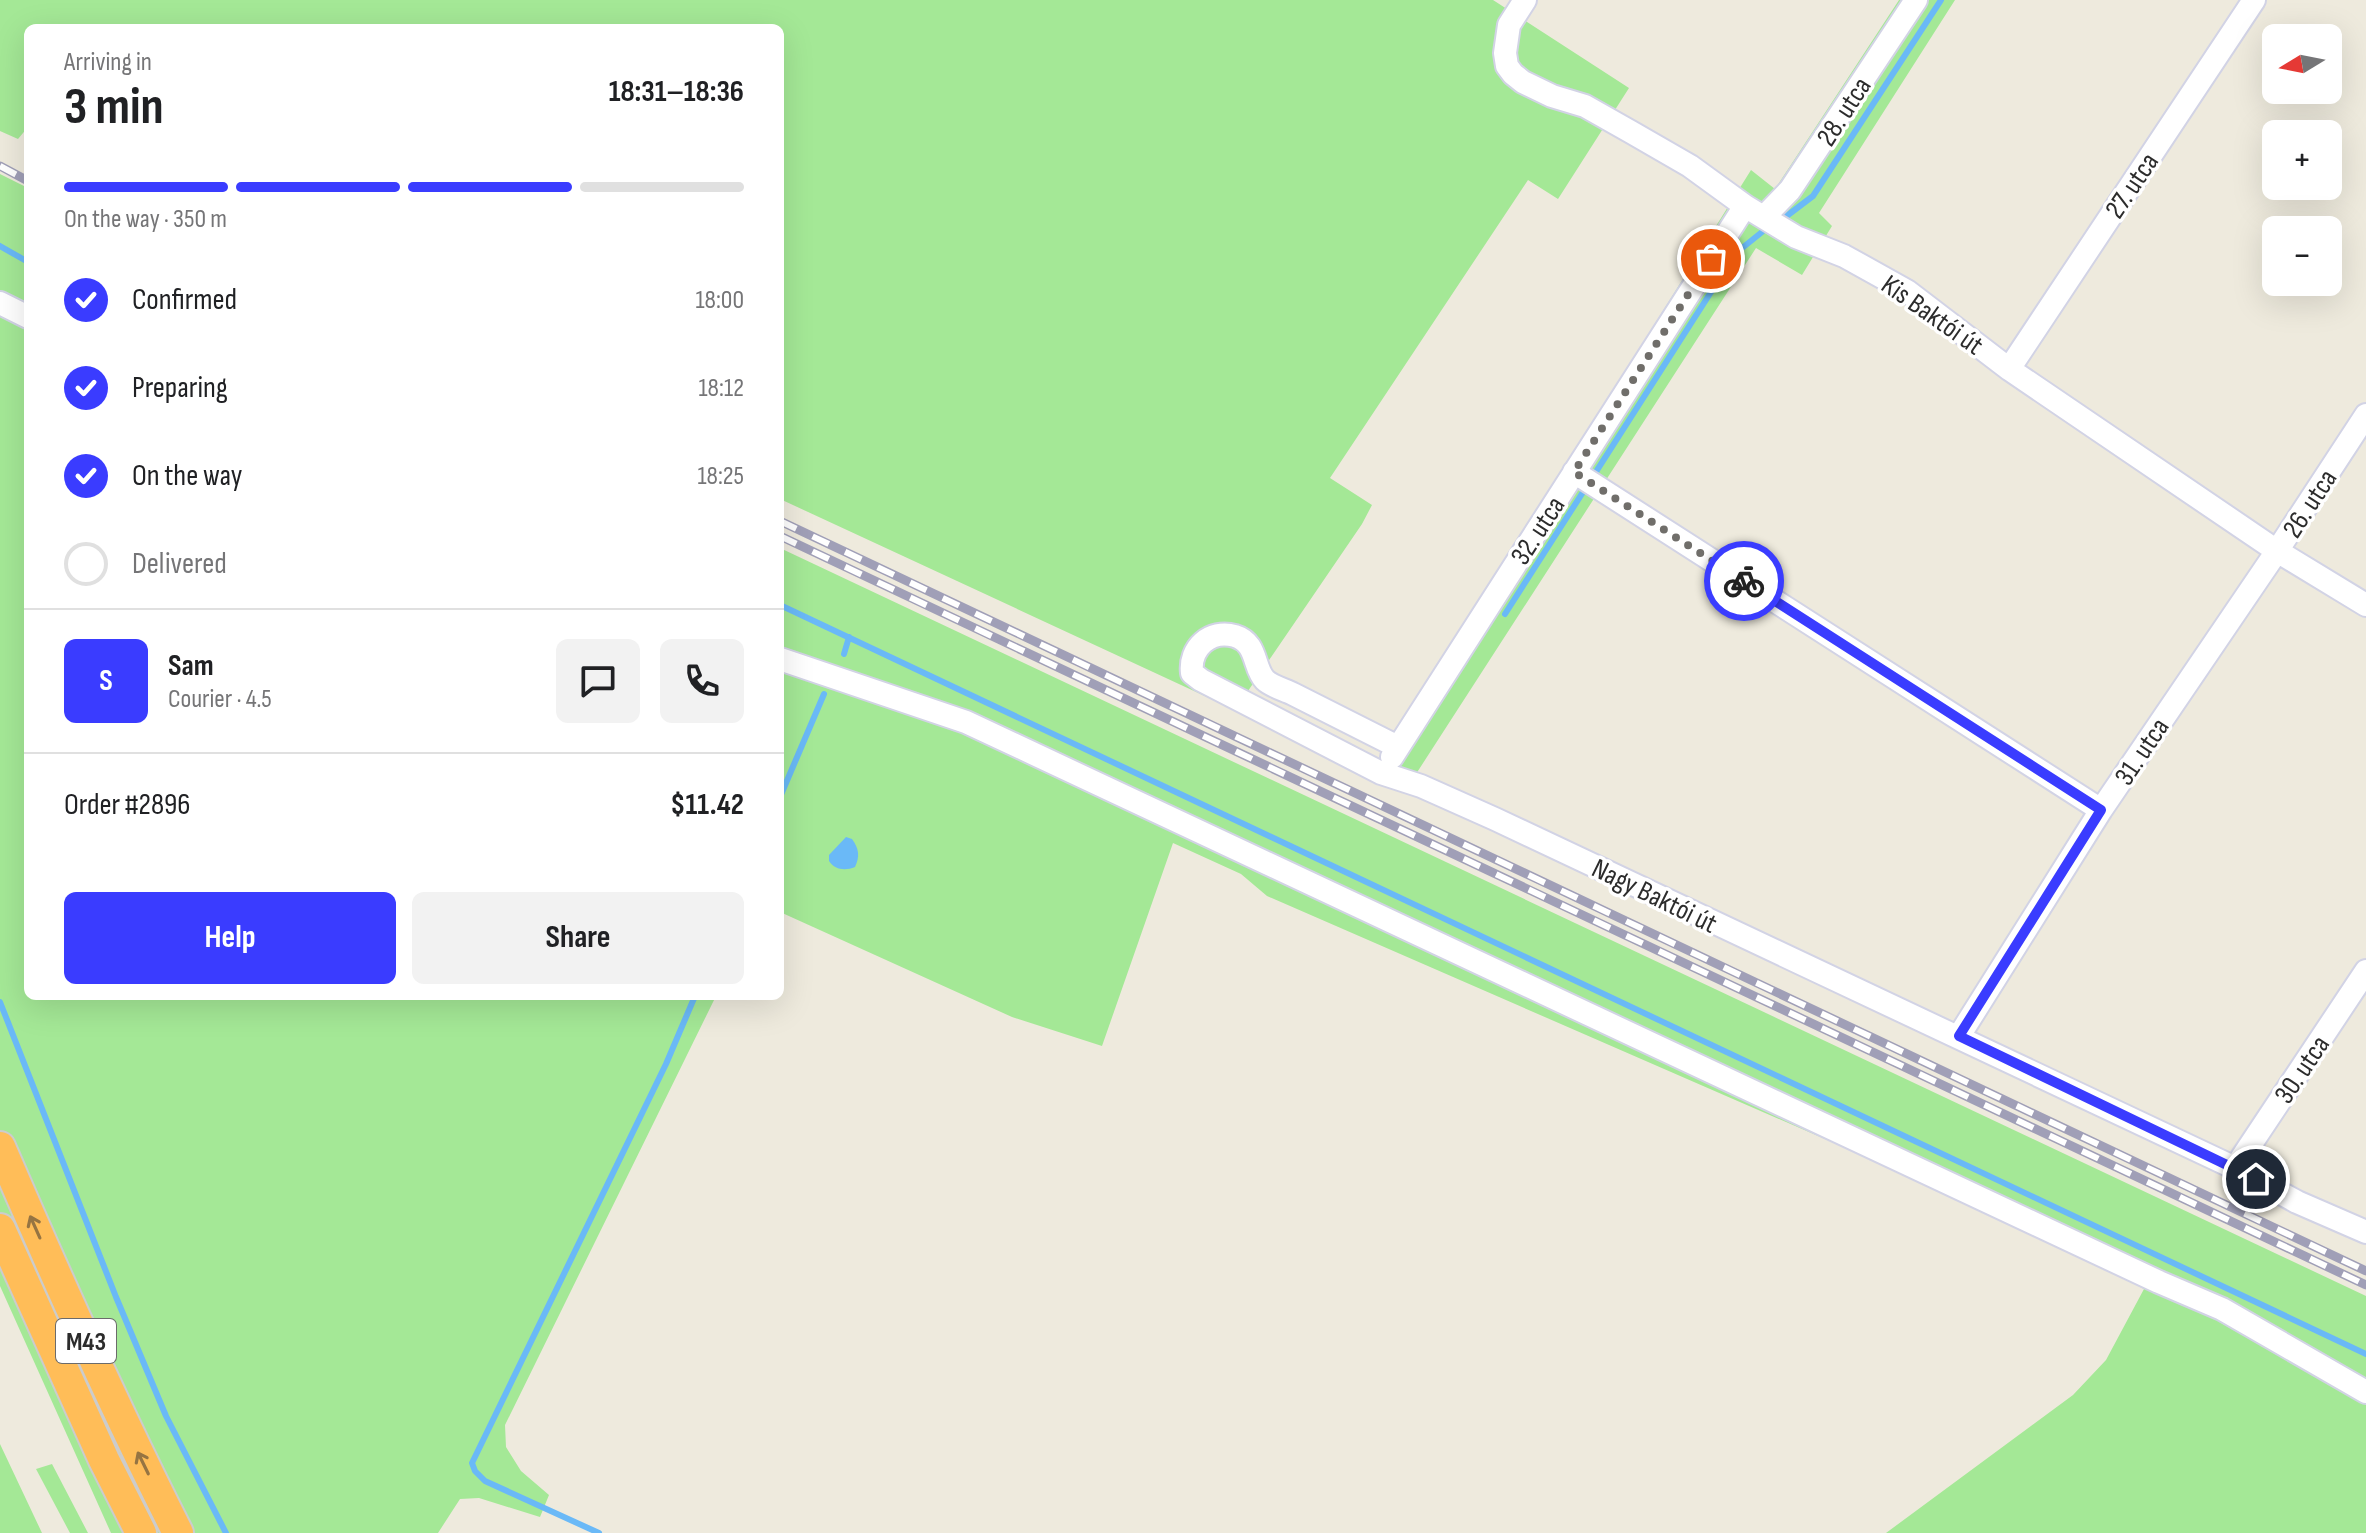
<!DOCTYPE html>
<html lang="en">
<head>
<meta charset="utf-8">
<style>
	:root { --surface:#fff; --page:#f2f2f2; --text:#202124; --muted:#757577; --line:#e0e0e0; --accent:#3a3cff }
	body { margin:0; font-family:"Sofia Sans Condensed",sans-serif; background:var(--page); color:var(--text); height:100vh; display:flex; flex-direction:column; font-size:30px; white-space:nowrap }
	* { box-sizing:border-box; margin:0 }
	p { font-size:26px; color:var(--muted) }
	.icon { flex:none; width:44px; height:44px; fill:none; stroke:currentColor; stroke-width:2; stroke-linecap:round; stroke-linejoin:round }
	.map { position:relative; flex:1; overflow:hidden }
	.details { position:absolute; left:24px; top:24px; width:760px; height:976px; display:flex; flex-direction:column; background:var(--surface); border-radius:12px; box-shadow:0 8px 32px #0002 }
	.details>* { flex:none }
	.needle { width:52px; rotate:260deg }
	.fabs { position:absolute; left:2262px; top:24px; display:grid; gap:16px }
	.fabs a { display:grid; place-items:center; width:80px; height:80px; border-radius:12px; background:var(--surface); box-shadow:0 8px 32px #0002; font-size:40px }
	.pin { position:absolute; display:grid; place-items:center; width:68px; height:68px; color:#fff; margin:-34px; border:4px solid #fff; border-radius:50%; box-shadow:0 2px 8px #0007 }
	.courier { position:absolute; display:grid; place-items:center; width:80px; height:80px; margin:-40px; border:6px solid #3a3cff; border-radius:50%; background:#fff; color:#222; box-shadow:0 2px 10px #0007 }
	.summary em { font-style:normal; font-weight:700 }
	.summary div { display:flex; flex-direction:column-reverse }
	.summary { display:flex; align-items:center; justify-content:space-between; height:136px; padding:0 40px }
	h1 { font-size:52px; font-weight:700; line-height:60px }
	.bar { display:grid; grid-template-columns:repeat(4,1fr); gap:12px 8px; align-content:center; height:96px; padding:0 40px }
	.bar i { height:10px; border-radius:6px; background:var(--line) }
	.bar .current { background:var(--accent) }
	.bar p { grid-column:span 4 }
	.line { display:flex; align-items:center; gap:20px; padding:0 40px; border-top:2px solid var(--line) }
	.line div { flex:1 }
	.round { display:grid; place-items:center; flex:none; width:84px; height:84px; border-radius:12px; background:var(--page) }
	ol { padding:0 40px; list-style:none }
	li { display:flex; align-items:center; gap:24px; height:88px }
	li p { margin-inline-start:auto }
	li .icon { padding:8px; border-radius:50%; background:var(--accent); color:#fff; stroke-width:4 }
	li:last-child { color:var(--muted) }
	li i { width:44px; height:44px; border:4px solid var(--line); border-radius:50% }
	.primary-button { display:flex; gap:16px; margin-top:auto; padding:16px 40px }
	.primary-button a { flex:1; height:92px; border-radius:12px; background:var(--accent); color:#fff; font-size:32px; font-weight:700; line-height:92px; text-align:center }
	.primary-button a+a { background:var(--page); color:var(--text) }
	.map>svg:first-child { display:block }
	.green { fill:#a4e896 }
	.water { fill:#6ab9f7 }
	.lines { fill:none; stroke-linecap:round; stroke-linejoin:round }
	.stream { stroke:#6ab9f7; stroke-width:6 }
	.minor-casing { stroke:#d2d3e5; stroke-width:26 }
	.highway-casing { stroke:#ccc; stroke-width:34 }
	.minor { stroke:#fff; stroke-width:22 }
	.highway { stroke:#ffbd58; stroke-width:30 }
	.rail-casing { stroke:#a09fb7; stroke-width:9 }
	.rail { stroke:#fff; stroke-width:6; stroke-dasharray:18; stroke-linecap:butt }
	.oneway { stroke:#967442 }
	.done { stroke:#706e6a; stroke-width:8; stroke-dasharray:0 14.4 }
	.route { stroke:#3a3cff; stroke-width:10 }
	.labels { text-anchor:middle; stroke-width:7; stroke-linejoin:round; paint-order:stroke }
	.shield { fill:#fff; stroke:#6b6b6b; stroke-width:2 }
	.shield-label { font-size:26px; font-weight:bold; fill:#2c2c2c }
	.street-label { font-size:28px; fill:#2c2c2c; stroke:#fff }
</style>
</head>
<body>
<div class="map">
<svg width="2366" height="1533" viewBox="0 0 2366 1533">
	<rect width="100%" height="100%" fill="#eeeadd"/>
	<!-- green -->
	<path class="green" d="M 0,0 L 1493,0 L 1629,88 L 1558,199 L 1528,180 L 1330,478 L 1372,505 L 1362,524 L 1235,710 L 780,499 L 780,28 L 28,28 L 28,127 L 18,139 L 0,131 Z
		M 1899,0 L 1955,0 L 1819,213 L 1832,226 L 1802,275 L 1756,248 L 1405,791 L 1373,775 L 1751,170 L 1775,189 Z
		M 0,174 L 28,188 L 28,996 L 716,996 L 505,1425 L 506,1447 L 521,1471 L 549,1495 L 540,1517 L 479,1498 L 460,1499 L 438,1533 L 111,1533 L 0,1286 Z
		M 780,548 L 2366,1296 L 2366,1533 L 1886,1533 L 2073,1395 L 2106,1360 L 2144,1289 L 2043,1234 L 1267,896 L 1241,874 L 1173,843 L 1102,1046 L 1012,1017 L 780,912 Z
		M 0,1444 L 42,1533 L 0,1533 Z
		M 52,1464 L 88,1533 L 70,1533 L 36,1469 Z"/>
	<!-- water -->
	<path class="water" d="M 846,837 L 852,839 C 859,849 860,856 855,867 C 845,871 835,870 829,861 L 829,855 Z"/>
	<g class="lines">
		<!-- stream -->
		<path class="stream" d="M 1784,218 L 1813,196 L 1941,0
			M 0,246 L 28,262
			M 780,605 L 2366,1354
			M 1505,614 L 1736,253 L 1762,232
			M 844,654 L 849,637
			M 780,797 L 824,694
			M 0,1002 L 116,1297 L 166,1416 L 226,1533
			M 599,1533 L 485,1481 L 475,1471 L 472,1463 L 666,1064 L 695,996"/>
		<!-- minor casing -->
		<g class="minor-casing">
			<path id="minor" d="M 1525,0 L 1509,25 L 1505,53 L 1507,66 L 1513,74 L 1523,82 L 1552,96 L 1585,106 L 1631,132 L 1690,166 L 1745,206 L 1796,237 L 1844,256 L 1907,291 L 2009,369 L 2277,551 L 2366,605
				M 1764,217 L 1790,190 L 1916,0
				M 0,303 L 28,317
				M 2009,369 L 2254,0
				M 1574,472 L 2101,810
				M 780,659 L 966,722 L 2159,1282 L 2222,1309 L 2366,1392
				M 1398,747 C 1363,729 1328,712 1293,694 C 1285,690 1271,686 1265,680 C 1253,668 1258,643 1235,636 C 1210,629 1189,648 1192,673 L 1201,680 L 1381,773 L 1421,786 L 1495,819 L 2235,1168 L 2297,1202 L 2366,1232
				M 1392,757 L 1745,206
				M 1959,1036 L 2101,810 L 2277,551 L 2366,415
				M 2235,1168 L 2366,971"/>
		</g>
		<!-- highway casing -->
		<g class="highway-casing">
			<path id="highway" d="M 0,1147 C 56,1277 114,1407 178,1533
				M 0,1229 L 104,1460 L 141,1533"/>
		</g>
		<!-- minor -->
		<use href="#minor" class="minor"/>
		<!-- highway -->
		<use href="#highway" class="highway"/>
		<!-- rail casing -->
		<g class="rail-casing">
			<path id="rail" d="M 0,166 L 28,181
				M 780,521 L 2366,1271
				M 780,536 L 2366,1285"/>
		</g>
		<!-- rail -->
		<use href="#rail" class="rail"/>
	</g>
	<!-- one-way arrows -->
	<defs><path id="oneway-shaft" d="M-6 0H5M1.5-3L5.5 0L1.5 3" fill="none" stroke-width="1.6" stroke-linecap="round" stroke-linejoin="round" transform="scale(2)"/></defs>
	<g class="oneway">
		<use href="#oneway-shaft" transform="translate(35 1227) rotate(-114)"/>
		<use href="#oneway-shaft" transform="translate(143 1463) rotate(-116)"/>
	</g>
	<g class="lines">
		<!-- done -->
		<path class="done" d="M 1711,259 L 1574,472 L 1744,581"/>
		<!-- route -->
		<path class="route" d="M 1744,581 L 2101,810 L 1959,1036 L 2256,1179"/>
	</g>
	<g class="labels">
		<!-- shield labels -->
		<rect class="shield" x="56" y="1319" width="60" height="44" rx="6"/>
		<g class="shield-label">
			<text x="86" y="1350">M43</text>
		</g>
		<!-- street labels -->
		<g class="street-label">
			<text transform="translate(1843 111) rotate(-57)" y="10">28. utca</text>
			<text transform="translate(2131 185) rotate(-56)" y="10">27. utca</text>
			<text transform="translate(1933 314) rotate(35)" y="10">Kis Baktói út</text>
			<text transform="translate(2309 503) rotate(-57)" y="10">26. utca</text>
			<text transform="translate(1537 530) rotate(-57)" y="10">32. utca</text>
			<text transform="translate(2141 751) rotate(-56)" y="10">31. utca</text>
			<text transform="translate(1655 895) rotate(26)" y="10">Nagy Baktói út</text>
			<text transform="translate(2301 1069) rotate(-56)" y="10">30. utca</text>
		</g>
	</g>
</svg>
<div class="fabs">
<a><svg class="needle" viewBox="-14 -14 28 28"><path d="M0-13l5 13h-10z" fill="#e53935"/><path d="M0 13l5-13h-10z" fill="#757577"/></svg></a>
<a>+</a>
<a>−</a>
</div>
<div class="pin" style="left:1711px;top:259px;background:#ea580c"><svg class="icon" aria-label="bag" viewBox="0 0 24 24"><path d="M5 8h14l-1 12H6zM9 8a3 3 0 0 1 6 0"/></svg></div>
<div class="pin" style="left:2256px;top:1179px;background:#1f2937"><svg class="icon" aria-label="home" viewBox="0 0 24 24"><path d="M3 11l9-7 9 7M6 9v11h12V9"/></svg></div>
<div class="courier" style="left:1744px;top:581px"><svg class="icon" aria-label="bike" viewBox="0 0 24 24"><circle cx="6" cy="16" r="4"/><circle cx="18" cy="16" r="4"/><path d="M6 16l4-8h5l3 8M10 8l3 8H6M13 5h3"/></svg></div>
<section class="details">
<div class="summary"><div><h1>3 min</h1><p>Arriving in</p></div><em>18:31–18:36</em></div>
<div class="bar"><i class="current"></i><i class="current"></i><i class="current"></i><i></i><p>On the way · 350 m</p></div>
<ol>
<li><svg class="icon" aria-label="check" viewBox="0 0 24 24"><path d="M5 12l5 5 9-10"/></svg>Confirmed<p>18:00</p></li>
<li><svg class="icon" aria-label="check" viewBox="0 0 24 24"><path d="M5 12l5 5 9-10"/></svg>Preparing<p>18:12</p></li>
<li><svg class="icon" aria-label="check" viewBox="0 0 24 24"><path d="M5 12l5 5 9-10"/></svg>On the way<p>18:25</p></li>
<li><i></i>Delivered</li>
</ol>
<div class="line" style="height:144px"><b class="round" style="background:var(--accent);color:#fff">S</b><div><b>Sam</b><p>Courier · 4.5</p></div><a class="round"><svg class="icon" aria-label="chat" viewBox="0 0 24 24"><path d="M4 5h16v11H9l-5 4z"/></svg></a><a class="round"><svg class="icon" aria-label="phone" viewBox="0 0 24 24"><path d="M5 4h4l2 5-3 2q2 4 5 5l2-3 5 2v4C11 20 4 13 5 4z"/></svg></a></div>
<div class="line" style="height:104px"><div>Order #2896</div><b>$11.42</b></div>
<div class="primary-button"><a>Help</a><a>Share</a></div>
</section>
</div>
</body>
</html>
